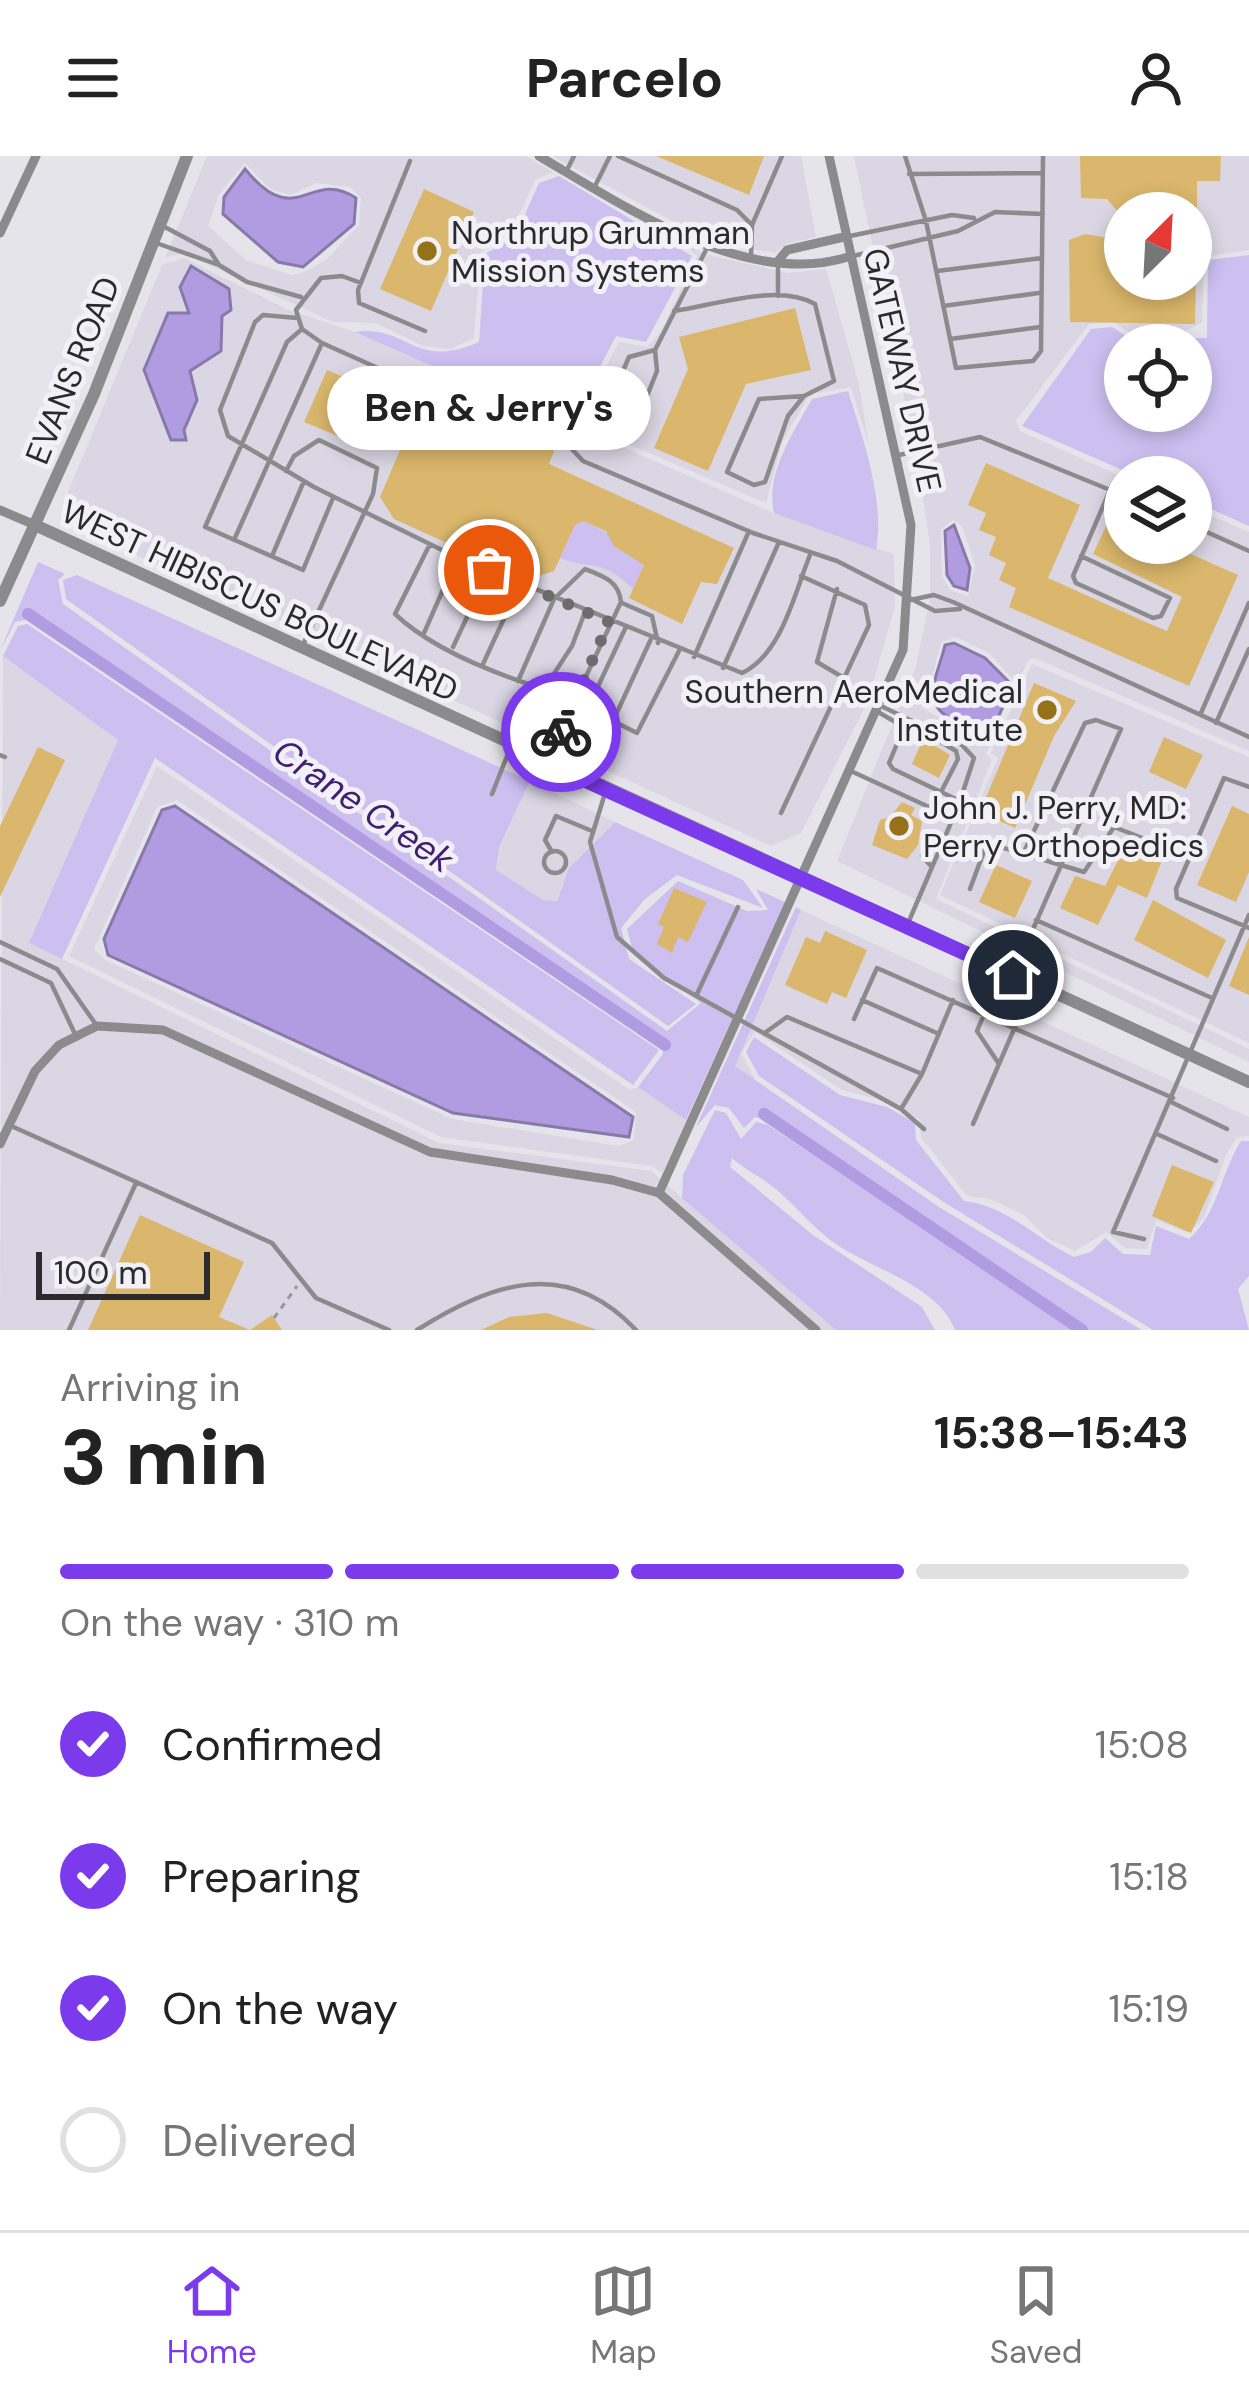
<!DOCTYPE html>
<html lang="en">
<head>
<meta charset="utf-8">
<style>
	:root { --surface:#fff; --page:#f6f6f6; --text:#222; --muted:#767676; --line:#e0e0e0; --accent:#7c3aed }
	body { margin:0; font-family:"DM Sans",sans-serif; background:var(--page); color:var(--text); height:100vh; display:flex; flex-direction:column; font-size:45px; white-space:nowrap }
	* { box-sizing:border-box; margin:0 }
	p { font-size:39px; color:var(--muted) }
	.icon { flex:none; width:66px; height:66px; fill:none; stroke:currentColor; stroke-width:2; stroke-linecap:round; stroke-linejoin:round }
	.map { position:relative; height:1174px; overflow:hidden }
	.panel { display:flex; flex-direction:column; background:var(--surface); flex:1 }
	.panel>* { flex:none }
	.needle { width:78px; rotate:24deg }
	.fabs { position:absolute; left:1104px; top:36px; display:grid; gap:24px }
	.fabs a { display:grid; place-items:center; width:108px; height:108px; border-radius:50%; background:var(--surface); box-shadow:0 6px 18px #0003; font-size:60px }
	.scale { position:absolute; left:36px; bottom:30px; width:174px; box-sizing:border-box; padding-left:12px; border:6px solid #2b2b2d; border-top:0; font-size:33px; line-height:42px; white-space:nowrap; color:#2b2b2d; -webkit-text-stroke:9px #f2f1f7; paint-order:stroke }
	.pin { position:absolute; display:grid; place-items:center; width:102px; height:102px; color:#fff; margin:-51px; border:6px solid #fff; border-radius:50%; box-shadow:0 3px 12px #0007 }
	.courier { position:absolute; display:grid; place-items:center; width:120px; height:120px; margin:-60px; border:9px solid #7c3aed; border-radius:50%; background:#fff; color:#222; box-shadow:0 3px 15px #0007 }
	.bubble { position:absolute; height:84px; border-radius:42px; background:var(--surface); box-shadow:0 6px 18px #0003; font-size:39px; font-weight:700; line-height:84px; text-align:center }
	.headline em { font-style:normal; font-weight:700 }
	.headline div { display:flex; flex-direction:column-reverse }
	.headline { display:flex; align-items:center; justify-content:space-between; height:204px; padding:0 60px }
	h1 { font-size:78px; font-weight:700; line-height:90px }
	.bar { display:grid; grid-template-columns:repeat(4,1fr); gap:18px 12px; align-content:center; height:144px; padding:0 60px }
	.bar i { height:15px; border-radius:9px; background:var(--line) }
	.bar .active { background:var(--accent) }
	.bar p { grid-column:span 4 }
	ol { padding:0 60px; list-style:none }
	li { display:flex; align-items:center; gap:36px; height:132px }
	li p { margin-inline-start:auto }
	li .icon { padding:12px; border-radius:50%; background:var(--accent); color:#fff; stroke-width:4 }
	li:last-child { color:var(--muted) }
	li i { width:66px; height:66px; border:6px solid var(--line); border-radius:50% }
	header { display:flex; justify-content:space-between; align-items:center; height:156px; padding:0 60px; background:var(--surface); font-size:54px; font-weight:700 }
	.tab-bar { display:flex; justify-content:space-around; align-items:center; height:168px; border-top:3px solid var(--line); background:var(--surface); font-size:33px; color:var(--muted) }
	.tab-bar a { display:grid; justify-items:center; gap:6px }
	.tab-bar .active { color:var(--accent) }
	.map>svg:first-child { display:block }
	.built { fill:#dad6e3; fill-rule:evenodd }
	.green { fill:#cdbff0; fill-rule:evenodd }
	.water { fill:#b19be1; stroke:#8979ab; stroke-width:3 }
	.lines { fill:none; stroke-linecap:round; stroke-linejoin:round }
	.canal { stroke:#b19be1; stroke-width:12 }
	.building { fill:#dab76c }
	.path { stroke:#96969a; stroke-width:3; stroke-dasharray:6 6; stroke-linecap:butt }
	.service { stroke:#8b8b8d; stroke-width:4.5 }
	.minor { stroke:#8b8b8d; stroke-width:9 }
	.tertiary { stroke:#8b8b8d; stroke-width:12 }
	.done { stroke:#6c6c6f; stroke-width:12; stroke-dasharray:0 21.6 }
	.route { stroke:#7c3aed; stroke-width:15 }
	.poi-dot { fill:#95721a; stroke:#f2f1f7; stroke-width:4.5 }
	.labels { text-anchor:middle; stroke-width:10; stroke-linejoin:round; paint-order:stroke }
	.poi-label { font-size:33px; fill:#2b2b2d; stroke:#f2f1f7; text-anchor:start }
	.street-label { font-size:33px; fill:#2b2b2d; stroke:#f2f1f7 }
	.water-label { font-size:36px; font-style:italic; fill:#411f70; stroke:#f2f1f7 }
</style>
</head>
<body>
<header><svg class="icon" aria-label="menu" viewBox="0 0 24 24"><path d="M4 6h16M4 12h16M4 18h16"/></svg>Parcelo<svg class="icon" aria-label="person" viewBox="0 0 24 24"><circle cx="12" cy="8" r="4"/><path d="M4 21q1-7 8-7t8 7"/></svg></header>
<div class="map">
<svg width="1249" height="1174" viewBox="0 0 1249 1174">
	<rect width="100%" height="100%" fill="#e5e4ea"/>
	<!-- built -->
	<path class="built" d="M 207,0 L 525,0 L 553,16 L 535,24 L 511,77 L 481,96 L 474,182 L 450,193 L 423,190 L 376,167 L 333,166 L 183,97 L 165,102 ZM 245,7 L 270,33 L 291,39 L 316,27 L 350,31 L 361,42 L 359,69 L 327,103 L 305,116 L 291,119 L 246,104 L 208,70 L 219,38 Z
		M 552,0 L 801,0 L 816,81 L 786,88 L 775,97 L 709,85 Z
		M 854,0 L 1249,0 L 1249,94 L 1204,101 L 1202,167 L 1180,177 L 1132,178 L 1113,166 L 1089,168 L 1016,265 L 1020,275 L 1125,322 L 1125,387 L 1191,387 L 1191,351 L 1249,376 L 1249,595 L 1035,502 L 1028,504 L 1017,528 L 989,497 L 956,481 L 941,486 L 924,553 L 978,582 L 993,582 L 986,598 L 992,604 L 936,743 L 1249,893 L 1249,906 L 837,705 L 916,510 L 930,443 L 930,389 L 918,308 ZM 1125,57 L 1191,57 L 1191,123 L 1125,123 ZM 953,364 L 962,370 L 975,409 L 968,440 L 950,434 L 942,420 L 941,373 Z
		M 684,87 L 704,98 L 788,117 L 826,113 L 858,224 L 869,290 L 851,231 L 810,238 L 782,286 L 766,347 L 577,266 L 619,186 L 647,191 L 661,175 L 697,100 Z
		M 184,102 L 289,154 L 364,179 L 774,357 L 894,398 L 895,451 L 867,547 L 801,677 L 771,690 L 69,368 L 64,346 L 162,109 Z
		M 3,500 L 118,584 L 30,787 L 439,987 L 651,1015 L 836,1174 L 0,1174 Z
		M 1032,508 L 1249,601 L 1249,887 L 940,739 L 998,602 L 991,597 Z
		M 157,610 L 630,934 L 638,931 L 686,964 L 662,1017 L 652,1010 L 441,981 L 69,800 ZM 177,644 L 636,956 L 634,984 L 619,990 L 452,963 L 105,804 L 94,793 L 157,651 Z
		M 530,625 L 615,666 L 569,712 L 556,745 L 543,744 L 496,715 L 499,691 Z
		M 801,754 L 1249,961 L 1249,980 L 1237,981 L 1226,999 L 1204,1062 L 1188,1077 L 1156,1064 L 1147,1093 L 1125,1092 L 1106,1076 L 1075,1095 L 1047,1082 L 1024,1059 L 990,1043 L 967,1040 L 921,981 L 919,963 L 889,946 L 842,934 L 755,876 L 741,897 L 756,925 L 734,910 Z"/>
	<!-- green -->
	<path class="green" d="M 559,20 L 692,100 L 646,186 L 616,180 L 569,270 L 355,176 C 408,168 413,215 479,186 L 485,98 L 515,81 L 539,27 Z
		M 1249,99 L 1249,370 L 1191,344 L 1191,321 L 1138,321 L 1022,270 L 1091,173 L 1112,171 L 1131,183 L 1207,182 L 1208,104 ZM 1125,189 L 1191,189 L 1191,255 L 1125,255 Z
		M 848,235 C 863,283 885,344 876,394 L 774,357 C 765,318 793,277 812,243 Z
		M 583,365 C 606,375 629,389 644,409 L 633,433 C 601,401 589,414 560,402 L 575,369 Z
		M 38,406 L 65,418 L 58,424 L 63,448 L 667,875 L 701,847 L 634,799 L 627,773 L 678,725 L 747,755 L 768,754 L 756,733 L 785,746 L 686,964 L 638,931 L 663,898 L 662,889 L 30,463 L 15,466 L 0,495 Z
		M 77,419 L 530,625 L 499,691 L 496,714 L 543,744 L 557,745 L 569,712 L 615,666 L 743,724 L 763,752 L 677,719 L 645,743 L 621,772 L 629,803 L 696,848 L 668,870 L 66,443 L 63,424 Z
		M 27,468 L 659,894 L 633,929 L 155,602 L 62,803 L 29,787 L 118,584 L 3,500 L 18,470 Z
		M 796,751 L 801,754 L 735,910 L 939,1051 L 1142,1174 L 1087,1174 L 771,964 L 755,961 L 744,972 L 729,952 L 715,949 L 696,971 Z
		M 754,881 L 840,939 L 887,951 L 915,967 L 916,984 L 964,1045 C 1010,1051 1034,1082 1074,1101 L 1091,1096 L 1105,1082 L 1123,1098 L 1150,1099 L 1156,1070 L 1189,1083 C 1219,1056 1220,1018 1241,985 L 1249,985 L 1249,1120 L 1238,1133 L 1249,1174 L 1153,1174 L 942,1045 L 759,920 L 746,896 Z
		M 715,954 L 726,957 L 741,983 L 756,966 L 768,969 L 1077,1174 L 955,1174 C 938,1131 879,1115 842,1092 C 816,1076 800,1054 778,1035 C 764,1022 746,1015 732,1002 L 730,1011 L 813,1079 L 922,1151 L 935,1174 L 836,1174 L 682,1042 L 683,1019 Z"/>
	<!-- water -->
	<path class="water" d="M 245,13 C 297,77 309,11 356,42 L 354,68 L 303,111 L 278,106 L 223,58 L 224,41 Z
		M 191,110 L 229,133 L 231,154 L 222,160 L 221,195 L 190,215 L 197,244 L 184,274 L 186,284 L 171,284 L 144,214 L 168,157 L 189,157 L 180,131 Z
		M 954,369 L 970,412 L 967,434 L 954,430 L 947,419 L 945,375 Z
		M 954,487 L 985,502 L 1013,530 L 991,576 C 977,577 967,570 954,564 C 918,548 938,520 945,489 Z
		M 175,650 L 633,961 L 629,981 L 453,957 L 108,799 L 104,783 L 162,654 Z"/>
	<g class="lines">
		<!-- canal -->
		<path class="canal" d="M 28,458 L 665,889
			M 764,958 L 1082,1174"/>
	</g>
	<!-- building -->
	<path class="building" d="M 656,0 L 764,0 L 749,39 Z
		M 1080,0 L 1221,0 L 1220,25 L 1197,25 L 1197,57 L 1119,57 L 1107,43 L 1081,42 Z
		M 424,33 L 474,56 L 431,155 L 380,133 Z
		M 1125,60 L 1125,123 L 1196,123 L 1195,168 L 1070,166 L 1069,84 L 1085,78 L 1109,82 Z
		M 795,152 L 811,214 L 746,228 L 708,315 L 654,292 L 688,213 L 679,181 Z
		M 327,214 L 466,273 L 477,251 L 552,282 L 557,288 L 549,308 L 734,392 L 717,428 L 701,426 L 682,468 L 629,442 L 644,409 L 614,390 L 606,375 L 583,365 L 575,369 L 554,415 L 532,422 L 471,395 L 460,404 L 463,415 L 455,404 L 439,405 L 449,399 L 447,387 L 394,363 L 380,341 L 406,280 L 378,285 L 354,274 L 338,280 L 304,266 Z
		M 986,307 L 1080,349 L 1048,422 L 1150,468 L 1167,475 L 1182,441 L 1093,398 L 1110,362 L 1125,369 L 1125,387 L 1166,387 L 1238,419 L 1189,530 L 1009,451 L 1016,432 L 999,424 L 1006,407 L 989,399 L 996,381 L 979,374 L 986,357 L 968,349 Z
		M 1034,527 L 1076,545 L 1054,580 L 1015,672 L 980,656 Z
		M 1164,581 L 1203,599 L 1186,633 L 1149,616 Z
		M 923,583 L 950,599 L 939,622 L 912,608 Z
		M 38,591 L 65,604 L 0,741 L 0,670 Z
		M 902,646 L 915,652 L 911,659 L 922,665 L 918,689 L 907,703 L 872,689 L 880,664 L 890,661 Z
		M 1232,650 L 1249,658 L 1249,716 L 1236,746 L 1197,729 Z
		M 1125,691 L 1161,707 L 1147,742 L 1118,729 L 1098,769 L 1060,752 L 1075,720 L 1105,730 Z
		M 996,709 L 1032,725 L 1015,762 L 979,746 Z
		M 674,732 L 707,746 L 688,786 L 678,781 L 672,797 L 657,788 L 664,771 L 658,768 Z
		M 1153,744 L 1226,784 L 1208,822 L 1134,784 Z
		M 825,775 L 867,794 L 846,842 L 832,836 L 827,848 L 785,829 L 806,781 L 820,787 Z
		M 1249,781 L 1249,839 L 1229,830 Z
		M 1172,1009 L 1214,1026 L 1191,1077 L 1152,1060 Z
		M 140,1059 L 244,1106 L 219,1161 L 250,1174 L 272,1159 L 282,1174 L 88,1174 Z
		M 547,1157 L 598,1174 L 481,1174 L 509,1161 Z"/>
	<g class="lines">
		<!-- path -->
		<path class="path" d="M 274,1162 L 297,1130"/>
		<!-- service -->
		<path class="service" d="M 618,0 L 737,54 L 752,69 L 751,100
			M 905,0 L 926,65 L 956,212 L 1033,205 L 1041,195 L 1043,0
			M 410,5 L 358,134 L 359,147 L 425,175
			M 566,16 L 574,0
			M 909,18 L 1041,17
			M 594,32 L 610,0
			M 161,69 L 210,95 L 219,109
			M 752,69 L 782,0
			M 850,80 L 952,59 L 974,62
			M 159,88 L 219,109 L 247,126 L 301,141
			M 853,100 L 958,75 L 995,56 L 1043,58
			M 937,115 L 1042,102
			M 361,127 L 342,120 L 321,122 L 296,154 L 302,173 L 322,187 L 447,243 L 478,243 L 553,273 L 583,305 L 753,377 L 837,405 L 935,455 L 960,453
			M 778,140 L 778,109
			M 943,150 L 1039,137
			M 674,155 C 716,149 777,127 815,148 L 834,225 L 804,240 L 759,243 L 727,316 L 754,329 L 765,326 L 788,260 L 804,240
			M 297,162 L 263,159 L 255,166 L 220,254 L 228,280 L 314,331 L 444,395
			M 302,173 L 287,186 L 205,371 L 303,414 L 333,342
			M 950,183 L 1040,171
			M 655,194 L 657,215 L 635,270 L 605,257 L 629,201 Z
			M 655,194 L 707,92
			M 899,299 L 980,281 L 1125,340
			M 286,315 L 294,300 L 319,284 L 377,312 L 373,338 L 302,491
			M 1191,369 L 1249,395
			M 234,384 L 322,187
			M 430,388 L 395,458 C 432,493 496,518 544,533 L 572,490 L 585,456
			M 272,400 L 304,325
			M 1081,400 L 1170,442 L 1161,460 L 1153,462 L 1076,427 L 1073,420 L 1110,334
			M 467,405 L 742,517 C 782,498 794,438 810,399
			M 837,433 L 817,506 L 844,522
			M 910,444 L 934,439 L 953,446 L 1249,581
			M 622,447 L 652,460 L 658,487
			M 424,477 L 453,411
			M 651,483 L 613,565 L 637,577 L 679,495
			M 453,491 L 489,414
			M 694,501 L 749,375
			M 483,508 L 520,428
			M 723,512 L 779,386
			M 518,525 L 554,443 L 585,413 C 603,420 619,425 621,446 L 548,601
			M 878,556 L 904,571 L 889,607 L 893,613 L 960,645 L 974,602 L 962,589 L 881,550
			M 1201,557 L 1249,447
			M 1216,567 L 1249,493
			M 918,572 L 956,595 L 958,603 L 941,636
			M 0,599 L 5,601
			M 561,609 L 625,473
			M 853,616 L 953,662 L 909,765
			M 1249,631 L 1224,622 L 1176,733 L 1177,742 L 1249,772
			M 606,634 L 590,686 L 617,781 L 664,822 L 901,953 L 924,973
			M 492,638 L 511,590
			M 781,657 L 869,469 L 865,449 L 801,420
			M544 706a11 11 0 1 1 22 0a11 11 0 1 1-22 0Z
			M 552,696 L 545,684 L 556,660 L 592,675
			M 930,709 L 922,700 L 927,684 L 944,682
			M 970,733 L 987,687 L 1084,716 L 1114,671 L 1189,700
			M 1036,764 L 1212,842
			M 0,786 L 57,813 L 97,870
			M 0,803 L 51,827 L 75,878
			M 1015,814 L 1121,573 L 1096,564 L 1085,567 L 1024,696
			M 697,838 L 738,751
			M 862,844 L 939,878
			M 854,863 L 877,812 L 1173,942
			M 766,876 L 787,861 L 922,918
			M 999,908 L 977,875 L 1003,814
			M 1171,946 L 1227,973
			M 901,953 L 922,918 L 953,844
			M 973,968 L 1015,871
			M 9,969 L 272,1087 L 316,1142 L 389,1174
			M 1157,978 L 1216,1005
			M 1144,1083 L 1113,1076 L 1249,759
			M 69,1174 L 136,1027
			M 417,1174 C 492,1127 566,1100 636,1174"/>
		<!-- minor -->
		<path class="minor" d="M 539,0 C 624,50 746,133 848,101
			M 0,77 L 36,0
			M 778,105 L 787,94 L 844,81
			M 0,354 L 35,369
			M 0,988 L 35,915 L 59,889 L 97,870 L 163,874 L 430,996 L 612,1024 L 659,1037 L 816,1174
			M 659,1037 L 903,494 L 911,369 L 829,0"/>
		<!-- tertiary -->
		<path class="tertiary" d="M 35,369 L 1249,926
			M 0,445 L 94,238 L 187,0"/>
	</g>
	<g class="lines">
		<!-- done -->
		<path class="done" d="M 489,414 L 609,466 L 561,576"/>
		<!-- route -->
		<path class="route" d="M 561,576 L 545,606 L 1013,819"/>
	</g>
	<!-- markers -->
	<g class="poi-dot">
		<circle cx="427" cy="95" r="12"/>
		<circle cx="1047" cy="554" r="12"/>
		<circle cx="899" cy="670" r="12"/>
	</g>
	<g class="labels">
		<!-- poi labels -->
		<g class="poi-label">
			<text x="451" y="88">Northrup Grumman<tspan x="451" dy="38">Mission Systems</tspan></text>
			<text x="1023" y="547" text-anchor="end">Southern AeroMedical<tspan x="1023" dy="38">Institute</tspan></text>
			<text x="923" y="663">John J. Perry, MD:<tspan x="923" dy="38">Perry Orthopedics</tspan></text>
		</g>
		<!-- street labels -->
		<g class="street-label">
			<text transform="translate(72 214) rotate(-68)" y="12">EVANS ROAD</text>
			<text transform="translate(903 214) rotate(77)" y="12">GATEWAY DRIVE</text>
			<text transform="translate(260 444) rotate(25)" y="12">WEST HIBISCUS BOULEVARD</text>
		</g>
		<!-- water labels -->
		<g class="water-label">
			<text transform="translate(364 649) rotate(34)" y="13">Crane Creek</text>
		</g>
	</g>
</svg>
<div class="fabs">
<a><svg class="needle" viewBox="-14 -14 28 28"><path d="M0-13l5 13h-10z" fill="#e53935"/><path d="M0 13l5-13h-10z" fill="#767676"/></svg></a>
<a><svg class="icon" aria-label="locate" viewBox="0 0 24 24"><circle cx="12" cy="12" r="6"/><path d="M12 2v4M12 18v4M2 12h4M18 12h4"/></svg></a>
<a><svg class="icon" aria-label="layers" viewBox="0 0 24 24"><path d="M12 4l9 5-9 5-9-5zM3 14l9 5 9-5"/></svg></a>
</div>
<div class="scale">100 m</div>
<div class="pin" style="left:489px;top:414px;background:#ea580c"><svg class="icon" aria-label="bag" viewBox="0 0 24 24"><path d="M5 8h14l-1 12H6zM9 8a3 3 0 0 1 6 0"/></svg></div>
<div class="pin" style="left:1013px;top:819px;background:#1f2937"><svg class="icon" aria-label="home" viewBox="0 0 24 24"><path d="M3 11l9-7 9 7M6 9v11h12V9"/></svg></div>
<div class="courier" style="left:561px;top:576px"><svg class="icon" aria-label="bike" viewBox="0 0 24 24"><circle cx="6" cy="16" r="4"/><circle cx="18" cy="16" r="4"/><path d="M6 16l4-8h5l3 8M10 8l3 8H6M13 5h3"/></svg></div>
<div class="bubble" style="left:327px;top:210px;width:324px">Ben &amp; Jerry's</div>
</div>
<section class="panel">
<div class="headline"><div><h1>3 min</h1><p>Arriving in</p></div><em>15:38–15:43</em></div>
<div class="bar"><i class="active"></i><i class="active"></i><i class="active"></i><i></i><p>On the way · 310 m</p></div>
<ol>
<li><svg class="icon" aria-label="check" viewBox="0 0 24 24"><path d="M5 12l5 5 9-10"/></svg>Confirmed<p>15:08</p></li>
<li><svg class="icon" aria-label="check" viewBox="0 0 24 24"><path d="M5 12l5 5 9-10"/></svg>Preparing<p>15:18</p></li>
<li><svg class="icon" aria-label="check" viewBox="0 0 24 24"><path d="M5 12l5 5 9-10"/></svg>On the way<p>15:19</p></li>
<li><i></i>Delivered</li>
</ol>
</section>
<nav class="tab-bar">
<a class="active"><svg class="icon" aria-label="home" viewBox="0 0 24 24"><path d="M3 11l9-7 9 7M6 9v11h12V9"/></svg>Home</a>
<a><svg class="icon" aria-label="map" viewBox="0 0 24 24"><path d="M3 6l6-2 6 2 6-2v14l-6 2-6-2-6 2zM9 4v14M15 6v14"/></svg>Map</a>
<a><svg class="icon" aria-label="saved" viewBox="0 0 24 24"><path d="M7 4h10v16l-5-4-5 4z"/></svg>Saved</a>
</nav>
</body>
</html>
